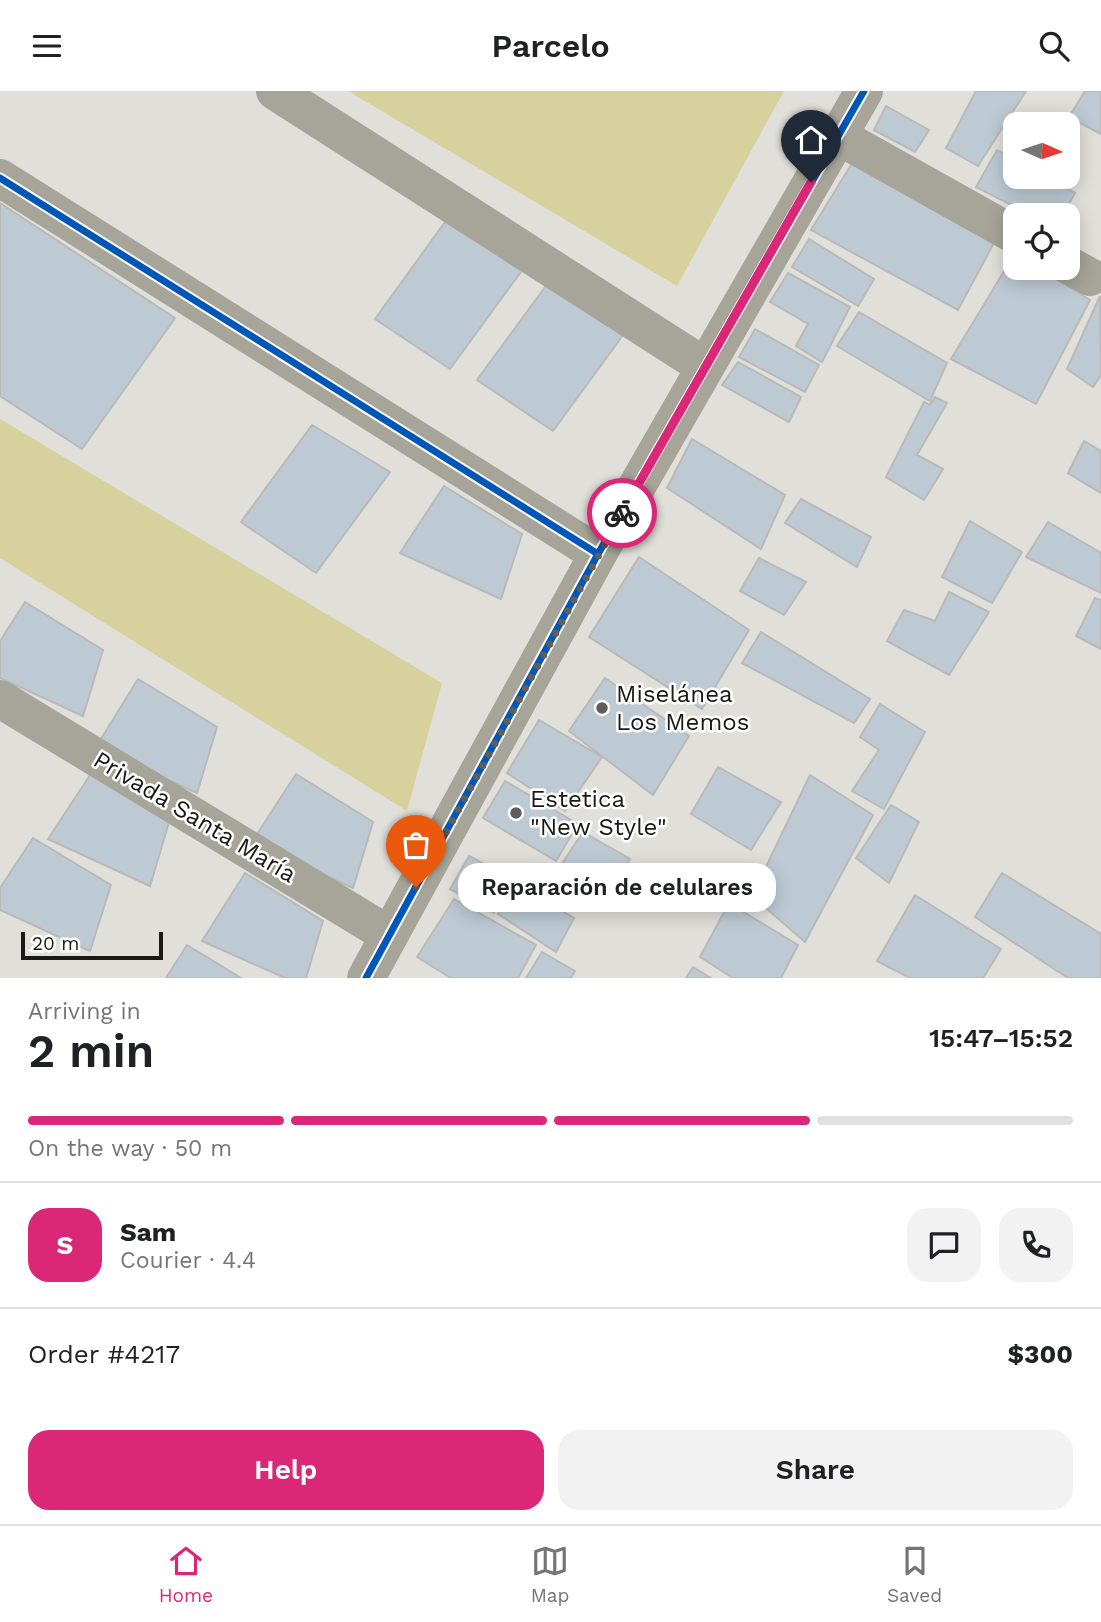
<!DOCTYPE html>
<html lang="en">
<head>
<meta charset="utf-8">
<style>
	:root { --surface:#fff; --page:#f2f2f2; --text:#202124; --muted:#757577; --line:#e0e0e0; --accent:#db2777 }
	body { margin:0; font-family:"Work Sans",sans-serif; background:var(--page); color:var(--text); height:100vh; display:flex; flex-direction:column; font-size:26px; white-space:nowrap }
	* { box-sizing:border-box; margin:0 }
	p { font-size:23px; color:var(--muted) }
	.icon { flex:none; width:38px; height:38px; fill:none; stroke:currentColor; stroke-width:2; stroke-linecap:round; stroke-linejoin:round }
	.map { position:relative; height:887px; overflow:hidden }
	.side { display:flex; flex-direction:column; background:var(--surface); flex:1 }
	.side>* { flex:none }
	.needle { width:46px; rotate:93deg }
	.tools { position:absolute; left:1003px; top:21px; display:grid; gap:14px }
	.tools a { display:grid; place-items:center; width:77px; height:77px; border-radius:14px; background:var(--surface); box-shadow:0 4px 18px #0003; font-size:35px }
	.scale { position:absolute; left:21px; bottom:18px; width:142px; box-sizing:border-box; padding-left:7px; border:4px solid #191916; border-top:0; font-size:19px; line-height:24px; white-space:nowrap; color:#191916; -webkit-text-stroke:5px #fff; paint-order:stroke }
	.pin { position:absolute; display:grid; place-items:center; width:60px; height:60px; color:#fff; margin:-72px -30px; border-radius:50% 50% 50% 0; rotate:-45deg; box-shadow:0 0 7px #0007 }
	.pin .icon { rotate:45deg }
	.courier { position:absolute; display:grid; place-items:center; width:70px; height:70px; margin:-35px; border:5px solid #db2777; border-radius:50%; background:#fff; color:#222; box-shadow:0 2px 9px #0007 }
	.bubble { position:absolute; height:49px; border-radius:21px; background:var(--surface); box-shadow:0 4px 18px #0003; font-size:23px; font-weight:600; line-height:49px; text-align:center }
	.head em { font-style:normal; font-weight:600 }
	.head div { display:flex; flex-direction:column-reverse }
	.head { display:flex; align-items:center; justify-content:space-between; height:119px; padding:0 28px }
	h1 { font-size:46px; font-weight:600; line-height:52px }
	.bar { display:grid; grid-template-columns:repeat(4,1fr); gap:10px 7px; align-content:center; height:84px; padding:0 28px }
	.bar i { height:9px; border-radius:5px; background:var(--line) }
	.bar .selected { background:var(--accent) }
	.bar p { grid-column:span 4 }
	.line { display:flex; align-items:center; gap:18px; padding:0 28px; border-top:2px solid var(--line) }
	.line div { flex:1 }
	.round { display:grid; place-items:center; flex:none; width:74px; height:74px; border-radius:21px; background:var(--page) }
	.action { display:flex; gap:14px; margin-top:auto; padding:14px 28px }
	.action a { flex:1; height:80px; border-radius:21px; background:var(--accent); color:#fff; font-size:28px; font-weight:600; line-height:80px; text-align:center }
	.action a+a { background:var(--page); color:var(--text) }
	header { display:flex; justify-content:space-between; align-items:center; height:91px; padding:0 28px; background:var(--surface); font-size:32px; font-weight:600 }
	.tabs { display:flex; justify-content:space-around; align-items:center; height:98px; border-top:2px solid var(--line); background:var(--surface); font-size:19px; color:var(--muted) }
	.tabs a { display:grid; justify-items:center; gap:4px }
	.tabs .selected { color:var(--accent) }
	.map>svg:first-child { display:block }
	.green { fill:#d7d19e }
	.building { fill:#bdcad4; stroke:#b9bab8; stroke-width:2 }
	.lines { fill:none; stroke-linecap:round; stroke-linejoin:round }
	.minor { stroke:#a7a599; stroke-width:38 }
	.cycleway-casing { stroke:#fff; stroke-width:11 }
	.cycleway { stroke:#0057b8; stroke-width:7 }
	.done { stroke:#5f5e5b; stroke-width:7; stroke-dasharray:0 12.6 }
	.route { stroke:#db2777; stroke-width:9 }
	.poi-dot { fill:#5f5e5b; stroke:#fff; stroke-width:2.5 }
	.labels { text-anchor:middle; stroke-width:5; stroke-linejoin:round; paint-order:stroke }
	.poi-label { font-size:24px; fill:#191916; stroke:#fff; text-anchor:start }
	.street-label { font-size:24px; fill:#191916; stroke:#fff }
</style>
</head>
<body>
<header><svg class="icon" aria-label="menu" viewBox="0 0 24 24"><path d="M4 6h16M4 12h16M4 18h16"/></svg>Parcelo<svg class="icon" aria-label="search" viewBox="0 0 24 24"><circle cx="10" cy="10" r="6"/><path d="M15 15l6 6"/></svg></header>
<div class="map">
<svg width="1101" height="887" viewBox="0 0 1101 887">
	<rect width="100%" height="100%" fill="#e0dfda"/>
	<!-- green -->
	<path class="green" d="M 348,0 L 784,0 L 677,195 Z
		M 0,328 L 442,592 L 407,720 L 0,467 Z"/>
	<!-- building -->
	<path class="building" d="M 976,0 L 1026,0 L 978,75 L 946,57 Z
		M 1085,0 L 1101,0 L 1101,43 L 1069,26 Z
		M 886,15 L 929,39 L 915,61 L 874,39 Z
		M 997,59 L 1015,69 L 1015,86 L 1046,86 L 1075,102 L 1063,124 L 1031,124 L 976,96 Z
		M 854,69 L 995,150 L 958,219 L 811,139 Z
		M 0,112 L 175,227 L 82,358 L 0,305 Z
		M 445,131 L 523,178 L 450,278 L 375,228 Z
		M 809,148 L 874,188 L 858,215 L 792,176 Z
		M 1015,162 L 1015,177 L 1038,177 L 1090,209 L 1036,313 L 951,268 Z
		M 788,182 L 850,216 L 822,271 L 796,255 L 808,233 L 770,211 Z
		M 548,192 L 626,240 L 553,340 L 477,289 Z
		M 1100,205 L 1101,284 L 1093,296 L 1067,278 Z
		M 859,221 L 947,272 L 930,310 L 837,255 Z
		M 755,238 L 819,274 L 805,301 L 739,266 Z
		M 738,271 L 801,306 L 789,331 L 722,294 Z
		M 935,306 L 947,312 L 917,364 L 943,378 L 924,409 L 886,386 L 924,311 L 930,314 Z
		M 312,334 L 390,381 L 316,482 L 241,431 Z
		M 692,348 L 785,404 L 761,458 L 667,397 Z
		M 1084,350 L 1101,360 L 1101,402 L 1068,382 Z
		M 444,395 L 522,443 L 501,508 L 400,462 Z
		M 801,408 L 871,446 L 857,476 L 785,432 Z
		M 970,430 L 1022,461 L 992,512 L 942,486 Z
		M 1048,431 L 1101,462 L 1101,502 L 1026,466 Z
		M 639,466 L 749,539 L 702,618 L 589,546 Z
		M 759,467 L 806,491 L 784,524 L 740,500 Z
		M 949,501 L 989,521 L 949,584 L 887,550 L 904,519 L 935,530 Z
		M 1095,507 L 1101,509 L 1101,558 L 1076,545 Z
		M 25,511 L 103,559 L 83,625 L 0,587 L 0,550 Z
		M 761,541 L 870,608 L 854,632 L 742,572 Z
		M 605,587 L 689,645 L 653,704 L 569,640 Z
		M 138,588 L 217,636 L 197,702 L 96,656 Z
		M 880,613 L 925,641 L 884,718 L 852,700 L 879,659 L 860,646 Z
		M 539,629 L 602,666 L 565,720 L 507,682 Z
		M 718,676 L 781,711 L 751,759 L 691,723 Z
		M 92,681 L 170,728 L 150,795 L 48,748 Z
		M 296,683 L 373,731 L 353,797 L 252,751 Z
		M 810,684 L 873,724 L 805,851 L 752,805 Z
		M 505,690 L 578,733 L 556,770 L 483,727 Z
		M 891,714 L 919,731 L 889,792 L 856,767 Z
		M 583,741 L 630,768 L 611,805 L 561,774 Z
		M 33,747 L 111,794 L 90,860 L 0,819 L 0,797 Z
		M 469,765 L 513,788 L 494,822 L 450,798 Z
		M 245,782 L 323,830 L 306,887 L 285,887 L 202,850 Z
		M 1002,782 L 1101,843 L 1101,887 L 1068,887 L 975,826 Z
		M 522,784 L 555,805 L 548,812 L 574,827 L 556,861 L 498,823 Z
		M 915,804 L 1001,858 L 983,887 L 910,887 L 877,870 Z
		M 454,808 L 536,854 L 518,887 L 451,887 L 417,866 Z
		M 729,812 L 798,854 L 781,887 L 733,887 L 700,866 Z
		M 187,854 L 241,887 L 166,887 Z
		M 542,861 L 575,880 L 571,887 L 526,887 Z
		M 693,876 L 711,887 L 686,887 Z"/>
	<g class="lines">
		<!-- minor -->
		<path class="minor" d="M 275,0 L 704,275
			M 838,45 L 1015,144
			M 0,87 L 598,463
			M 1068,174 L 1090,186
			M 0,608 L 389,844
			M 366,887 L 598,463 L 864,0"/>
		<!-- cycleway casing -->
		<g class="cycleway-casing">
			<path id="cycleway" d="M 0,87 L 598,463
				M 366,887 L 598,463 L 864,0"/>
		</g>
		<!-- cycleway -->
		<use href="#cycleway" class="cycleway"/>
	</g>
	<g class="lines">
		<!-- done -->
		<path class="done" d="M 416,796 L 622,422"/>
		<!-- route -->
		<path class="route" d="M 622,422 L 811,91"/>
	</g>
	<!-- markers -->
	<g class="poi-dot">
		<circle cx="602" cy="617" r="7"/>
		<circle cx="516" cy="722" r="7"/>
	</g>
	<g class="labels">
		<!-- poi labels -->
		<g class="poi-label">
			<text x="616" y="611">Miselánea<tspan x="616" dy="28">Los Memos</tspan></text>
			<text x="530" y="716">Estetica<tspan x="530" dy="28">"New Style"</tspan></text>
		</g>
		<!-- street labels -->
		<g class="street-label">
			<text transform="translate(195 726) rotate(31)" y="8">Privada Santa María</text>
		</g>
	</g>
</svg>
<div class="tools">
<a><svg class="needle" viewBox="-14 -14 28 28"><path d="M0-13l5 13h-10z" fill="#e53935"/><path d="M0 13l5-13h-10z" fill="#757577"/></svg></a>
<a><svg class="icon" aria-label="locate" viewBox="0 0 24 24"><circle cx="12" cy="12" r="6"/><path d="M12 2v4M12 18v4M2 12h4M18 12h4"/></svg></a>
</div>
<div class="scale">20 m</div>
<div class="pin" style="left:416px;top:796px;background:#ea580c"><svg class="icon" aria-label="bag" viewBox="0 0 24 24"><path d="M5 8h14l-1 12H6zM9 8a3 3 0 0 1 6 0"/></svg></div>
<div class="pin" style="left:811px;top:91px;background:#1f2937"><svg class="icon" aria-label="home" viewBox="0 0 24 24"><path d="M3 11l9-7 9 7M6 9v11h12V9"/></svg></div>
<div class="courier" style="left:622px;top:422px"><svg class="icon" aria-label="bike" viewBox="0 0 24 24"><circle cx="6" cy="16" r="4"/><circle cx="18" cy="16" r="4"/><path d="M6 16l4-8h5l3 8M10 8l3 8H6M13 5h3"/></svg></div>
<div class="bubble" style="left:458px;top:772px;width:318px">Reparación de celulares</div>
</div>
<section class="side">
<div class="head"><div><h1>2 min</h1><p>Arriving in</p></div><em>15:47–15:52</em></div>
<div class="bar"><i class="selected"></i><i class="selected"></i><i class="selected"></i><i></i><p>On the way · 50 m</p></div>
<div class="line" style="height:126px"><b class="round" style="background:var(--accent);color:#fff">S</b><div><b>Sam</b><p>Courier · 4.4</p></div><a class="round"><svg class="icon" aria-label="chat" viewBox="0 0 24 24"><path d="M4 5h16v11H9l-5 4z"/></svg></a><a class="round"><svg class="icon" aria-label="phone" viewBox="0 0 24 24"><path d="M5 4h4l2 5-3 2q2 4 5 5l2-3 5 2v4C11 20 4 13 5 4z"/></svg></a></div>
<div class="line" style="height:91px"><div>Order #4217</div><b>$300</b></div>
<div class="action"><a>Help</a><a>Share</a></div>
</section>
<nav class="tabs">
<a class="selected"><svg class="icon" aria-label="home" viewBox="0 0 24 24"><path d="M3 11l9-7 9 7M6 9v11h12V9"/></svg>Home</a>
<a><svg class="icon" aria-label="map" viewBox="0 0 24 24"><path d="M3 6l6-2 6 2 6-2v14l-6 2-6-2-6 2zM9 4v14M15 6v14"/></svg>Map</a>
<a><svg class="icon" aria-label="saved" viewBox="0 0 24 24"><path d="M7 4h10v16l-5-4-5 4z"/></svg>Saved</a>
</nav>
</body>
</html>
